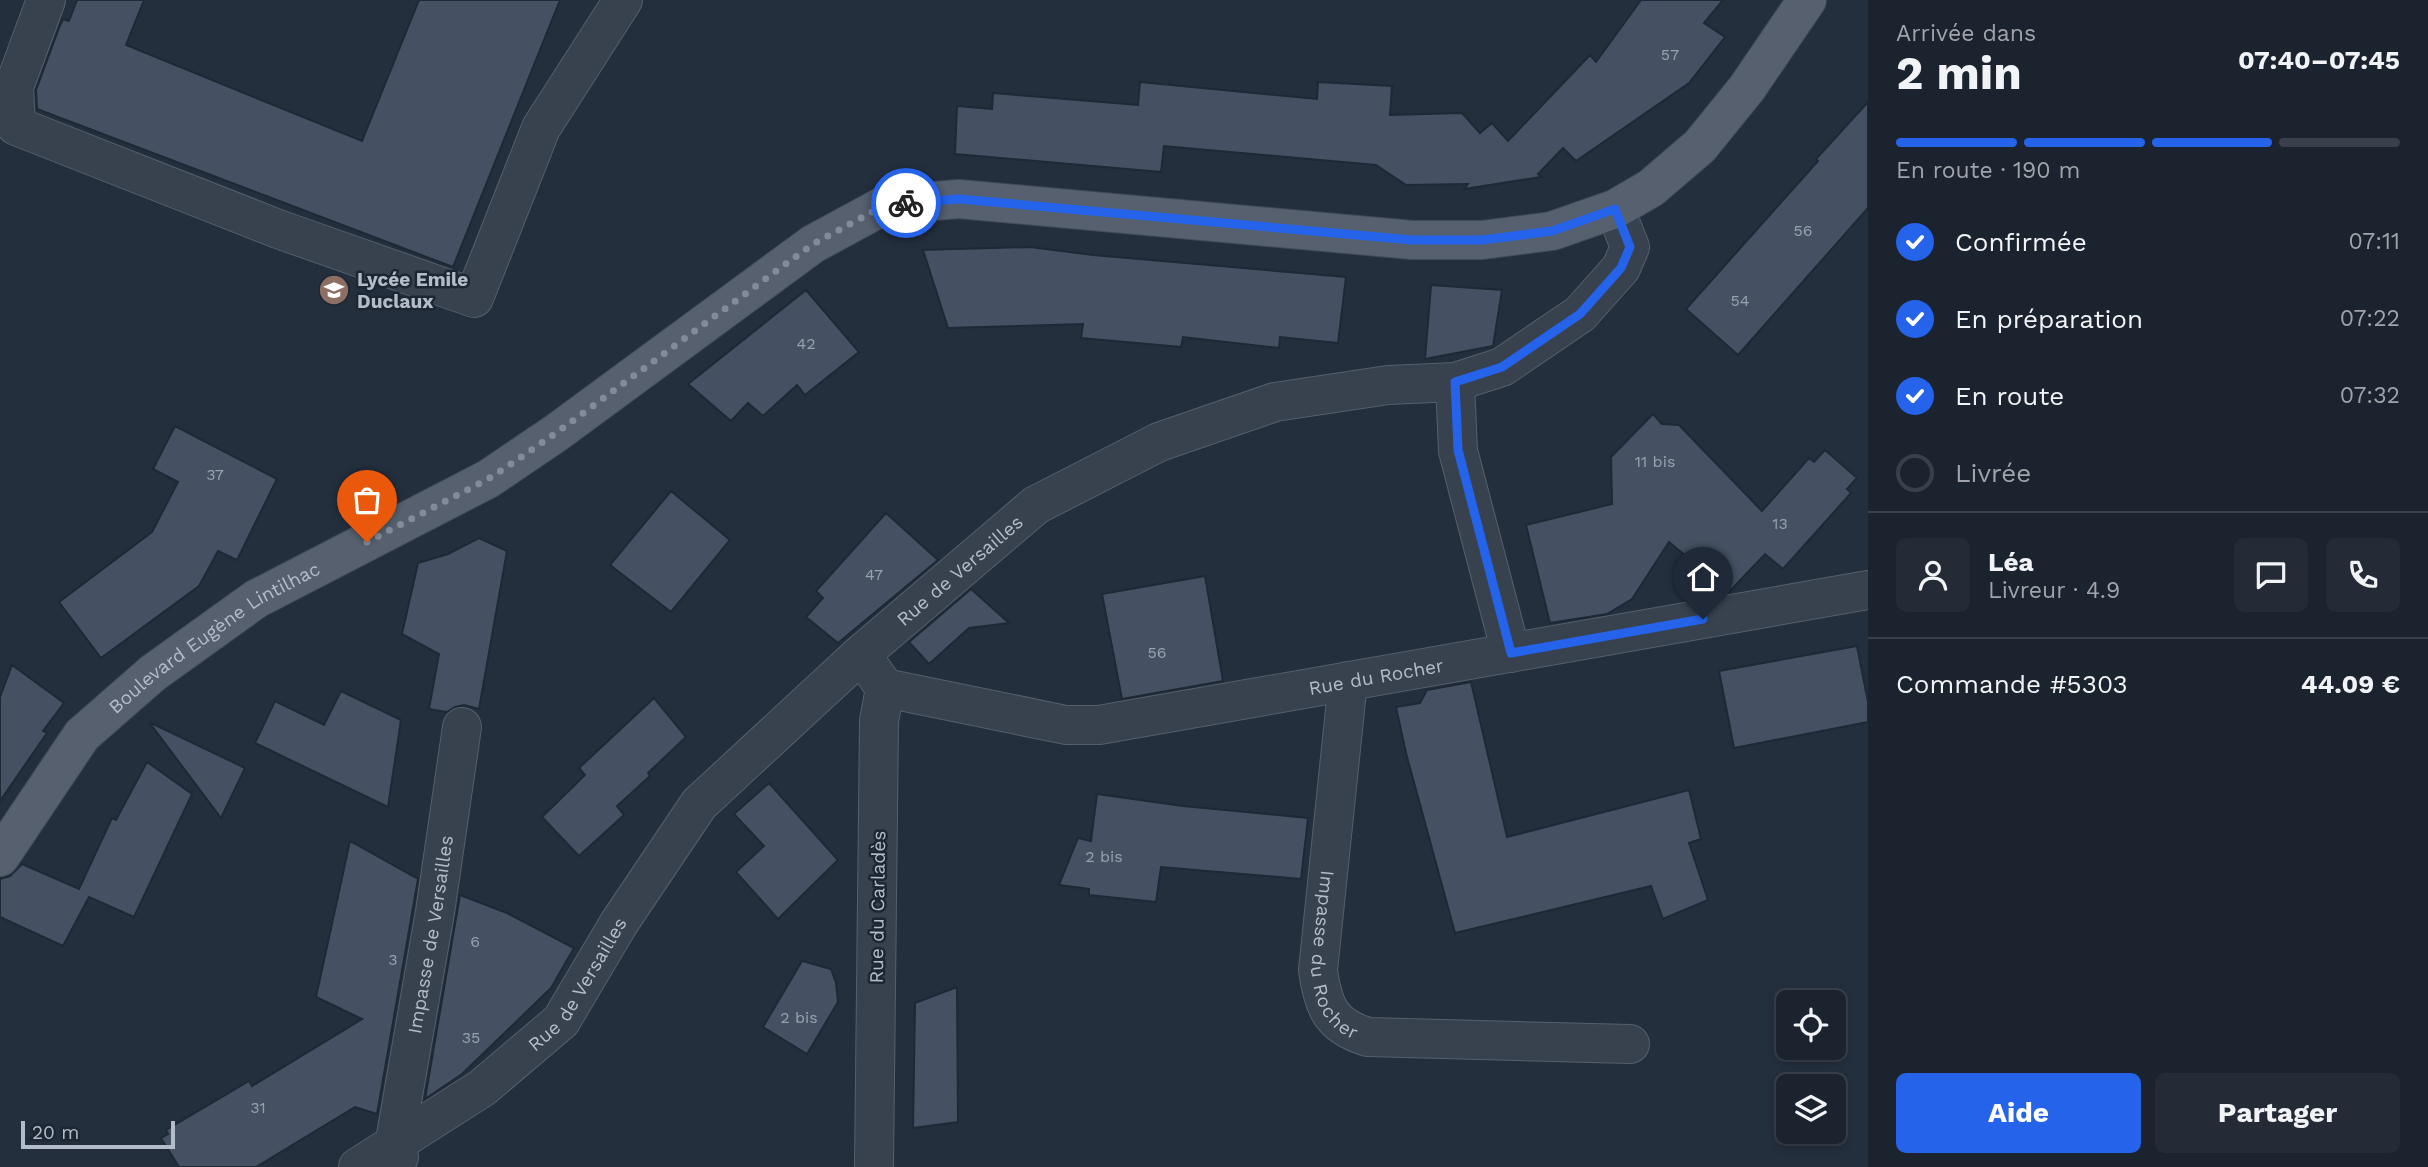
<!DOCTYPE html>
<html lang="fr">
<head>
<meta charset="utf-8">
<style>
	:root { --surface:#1b232e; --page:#242b36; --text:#f1f3f6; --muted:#a0a4aa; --line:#39404a; --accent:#2563eb }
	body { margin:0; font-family:"Work Sans",sans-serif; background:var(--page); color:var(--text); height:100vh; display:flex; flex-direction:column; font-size:26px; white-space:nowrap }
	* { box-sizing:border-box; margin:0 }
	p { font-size:23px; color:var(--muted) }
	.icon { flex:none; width:38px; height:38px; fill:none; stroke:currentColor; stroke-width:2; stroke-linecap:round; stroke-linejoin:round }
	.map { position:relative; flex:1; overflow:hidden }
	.details { display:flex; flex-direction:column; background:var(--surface); width:560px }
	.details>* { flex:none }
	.fabs { position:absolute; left:1776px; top:990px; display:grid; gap:14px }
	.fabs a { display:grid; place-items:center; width:70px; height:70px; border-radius:10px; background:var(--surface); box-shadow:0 4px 10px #0003,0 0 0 2px var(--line); font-size:35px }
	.scale { position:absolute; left:21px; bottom:18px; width:154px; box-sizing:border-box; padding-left:7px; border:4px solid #b4bcc9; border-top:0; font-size:19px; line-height:24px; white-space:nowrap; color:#b4bcc9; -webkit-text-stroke:5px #1d2633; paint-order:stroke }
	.pin { position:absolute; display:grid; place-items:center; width:60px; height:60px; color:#fff; margin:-72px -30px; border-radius:50% 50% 50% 0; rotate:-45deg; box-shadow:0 0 7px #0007 }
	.pin .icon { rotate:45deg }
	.courier { position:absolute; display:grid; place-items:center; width:70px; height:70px; margin:-35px; border:5px solid #2563eb; border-radius:50%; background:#fff; color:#222; box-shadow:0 2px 9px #0007 }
	.overview em { font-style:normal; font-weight:700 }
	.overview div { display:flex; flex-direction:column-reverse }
	.overview { display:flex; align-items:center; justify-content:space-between; height:119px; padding:0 28px }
	h1 { font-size:46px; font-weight:700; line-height:52px }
	.bar { display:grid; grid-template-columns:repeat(4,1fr); gap:10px 7px; align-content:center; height:84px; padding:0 28px }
	.bar i { height:9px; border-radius:5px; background:var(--line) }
	.bar .selected { background:var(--accent) }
	.bar p { grid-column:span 4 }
	.line { display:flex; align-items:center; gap:18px; padding:0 28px; border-top:2px solid var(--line) }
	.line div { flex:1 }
	.round { display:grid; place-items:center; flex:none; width:74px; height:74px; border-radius:10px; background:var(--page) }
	ol { padding:0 28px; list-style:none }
	li { display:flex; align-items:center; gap:21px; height:77px }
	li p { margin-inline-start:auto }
	li .icon { padding:7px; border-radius:50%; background:var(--accent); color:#fff; stroke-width:4 }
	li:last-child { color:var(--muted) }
	li i { width:38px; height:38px; border:4px solid var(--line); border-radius:50% }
	.action { display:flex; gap:14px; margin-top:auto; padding:14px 28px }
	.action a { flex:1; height:80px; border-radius:10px; background:var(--accent); color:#fff; font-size:28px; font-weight:700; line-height:80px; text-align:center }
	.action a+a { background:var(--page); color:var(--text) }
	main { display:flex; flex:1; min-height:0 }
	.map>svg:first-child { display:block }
	.building { fill:#455162; stroke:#1f2835; stroke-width:2 }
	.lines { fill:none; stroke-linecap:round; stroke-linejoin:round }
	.minor-casing { stroke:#565f6c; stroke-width:40 }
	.major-casing { stroke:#414a57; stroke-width:40 }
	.minor { stroke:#38414e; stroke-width:38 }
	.major { stroke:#56606e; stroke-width:38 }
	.done { stroke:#828b98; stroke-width:7; stroke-dasharray:0 12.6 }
	.route { stroke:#2563eb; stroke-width:9 }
	.labels { text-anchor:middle; stroke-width:5; stroke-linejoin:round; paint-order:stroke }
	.number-label { font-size:16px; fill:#98a1af }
	.poi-label { font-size:19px; font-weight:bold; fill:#b4bcc9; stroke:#1d2633; text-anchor:start }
	.street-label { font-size:19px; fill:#b4bcc9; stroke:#1d2633 }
</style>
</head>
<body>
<main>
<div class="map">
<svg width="1868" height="1167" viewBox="0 0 1868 1167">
	<rect width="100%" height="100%" fill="#242f3e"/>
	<!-- building -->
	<path class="building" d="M 77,0 L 144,0 L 126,45 L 362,141 L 419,0 L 560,0 L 453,267 L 37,109 L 36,90 L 59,28 L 63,19 L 69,21 Z
		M 1641,0 L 1723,0 L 1704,23 L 1725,37 L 1689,83 L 1576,161 L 1563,148 L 1538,174 L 1541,177 L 1464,189 L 1468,184 L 1406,185 L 1376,165 L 1164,146 L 1161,172 L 955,154 L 957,106 L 992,109 L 993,93 L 1138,105 L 1140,82 L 1317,99 L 1318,82 L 1392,86 L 1390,115 L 1462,113 L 1480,133 L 1492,123 L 1508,141 L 1590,55 L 1596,62 Z
		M 1868,102 L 1868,208 L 1738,355 L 1686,309 L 1818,161 L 1816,159 Z
		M 1030,247 L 1093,255 L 1346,277 L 1338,343 L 1280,337 L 1279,348 L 1183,337 L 1181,347 L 1081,338 L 1083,324 L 948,328 L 923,250 Z
		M 1431,285 L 1502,290 L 1493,346 L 1425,359 Z
		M 806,290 L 859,352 L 805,395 L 797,385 L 763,416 L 748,403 L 731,421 L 688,384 Z
		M 1653,414 L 1662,424 L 1679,425 L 1762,511 L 1809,458 L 1814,462 L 1825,450 L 1857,478 L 1847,489 L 1851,493 L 1783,569 L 1765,554 L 1729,592 L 1669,542 L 1632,599 L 1607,614 L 1550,623 L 1526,525 L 1612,504 L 1611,457 Z
		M 175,426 L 277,479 L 237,560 L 218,551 L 199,586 L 101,658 L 59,602 L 152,532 L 178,482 L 153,469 Z
		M 671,491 L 730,540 L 671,612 L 610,565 Z
		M 886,513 L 938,560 L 838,643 L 806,617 L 823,598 L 816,591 Z
		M 479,538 L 507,551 L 479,709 L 464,705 L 455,707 L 447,712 L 429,709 L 439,654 L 402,634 L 418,563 L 448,554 Z
		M 1205,576 L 1223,681 L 1122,699 L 1102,594 Z
		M 971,589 L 1009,623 L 969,628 L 929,664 L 909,642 Z
		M 1857,646 L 1868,702 L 1868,722 L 1734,748 L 1719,671 Z
		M 12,665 L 64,703 L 43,731 L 47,733 L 0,801 L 0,697 Z
		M 1471,682 L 1507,837 L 1689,790 L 1701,839 L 1689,843 L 1708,900 L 1663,919 L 1651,886 L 1455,933 L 1406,753 L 1396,707 L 1420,703 L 1427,690 Z
		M 341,691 L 401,720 L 388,807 L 255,743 L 275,701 L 324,725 Z
		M 654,698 L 686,737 L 648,773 L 650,776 L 617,806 L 624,815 L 579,856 L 542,817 L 585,775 L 579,768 Z
		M 149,722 L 245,768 L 221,818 Z
		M 147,762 L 192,794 L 134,917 L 89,897 L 63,946 L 0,917 L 0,879 L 10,876 L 22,864 L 79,889 L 112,818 L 116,820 Z
		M 769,783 L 838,860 L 778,919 L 736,872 L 764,846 L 734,814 Z
		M 1097,794 L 1183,806 L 1308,818 L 1301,879 L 1161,867 L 1156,902 L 1089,895 L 1089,889 L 1059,885 L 1078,838 L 1091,841 Z
		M 350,841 L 418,879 L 377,1114 L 355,1107 L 256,1167 L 179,1167 L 161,1138 L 168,1134 L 166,1130 L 249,1081 L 252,1086 L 362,1019 L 316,997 Z
		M 460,895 L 507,913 L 574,948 L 551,988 L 462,1074 L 425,1099 Z
		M 802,961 L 831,969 L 836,983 L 838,1002 L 807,1054 L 763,1027 Z
		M 957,987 L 958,1122 L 913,1128 L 915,1003 Z"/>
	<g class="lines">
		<!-- minor casing -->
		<g class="minor-casing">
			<g id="minor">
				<path d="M 46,0 L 14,87 L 16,126 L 278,229 L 474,298 L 541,128 L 623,0"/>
				<path d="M 1455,382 L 1458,451 L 1511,653"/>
				<path d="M 870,667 L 885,688 L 879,721 L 874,1167"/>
				<path id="s1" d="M 1348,681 L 1318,970 C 1323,1007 1331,1026 1368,1037 L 1630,1044"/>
				<path id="s2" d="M 885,688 L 1066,725 L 1099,725 L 1868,590"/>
				<path id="s3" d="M 399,1157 L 395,1141 L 435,912 L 462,727"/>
				<path id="s4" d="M 358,1167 L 482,1088 L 561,1021 L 619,923 L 699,804 L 860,655 L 1036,505 L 1159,442 L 1275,402 L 1388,385 L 1455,382 L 1502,367 L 1580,314 L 1621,268 L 1630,247 L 1615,209"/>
			</g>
		</g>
		<!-- major casing -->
		<g class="major-casing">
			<g id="major">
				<path id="s5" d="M 0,857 L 82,735 L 153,673 L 256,599 L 488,479 L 556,433 L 813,244 L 885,205 L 959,199 L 1412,240 L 1482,240 L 1552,231 L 1615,209 L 1651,188 L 1700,146 L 1747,88 L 1807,0"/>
			</g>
		</g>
		<!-- minor -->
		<use href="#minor" class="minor"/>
		<!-- major -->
		<use href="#major" class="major"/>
	</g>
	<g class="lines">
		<!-- done -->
		<path class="done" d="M 367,542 L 488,479 L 511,464 L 556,433 L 813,244 L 885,205 L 906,203"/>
		<!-- route -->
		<path class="route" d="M 906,203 L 959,199 L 1412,240 L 1482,240 L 1552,231 L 1615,209 L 1630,247 L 1621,268 L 1580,314 L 1502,367 L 1455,382 L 1458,450 L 1511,653 L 1703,619"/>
	</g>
	<!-- icons -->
	<defs>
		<g id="school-disc" transform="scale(1.575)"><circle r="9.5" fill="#8d6e63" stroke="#1d2633"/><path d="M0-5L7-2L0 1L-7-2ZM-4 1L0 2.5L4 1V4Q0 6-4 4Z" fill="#fff"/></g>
	</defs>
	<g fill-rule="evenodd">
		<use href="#school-disc" x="334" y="290"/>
	</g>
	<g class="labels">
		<!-- number labels -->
		<g class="number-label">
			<text x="1670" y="60">57</text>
			<text x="1803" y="236">56</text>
			<text x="1740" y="306">54</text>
			<text x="806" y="349">42</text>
			<text x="1655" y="467">11 bis</text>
			<text x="215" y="480">37</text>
			<text x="1780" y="529">13</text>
			<text x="874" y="580">47</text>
			<text x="1157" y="658">56</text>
			<text x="1104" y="862">2 bis</text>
			<text x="475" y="947">6</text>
			<text x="393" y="965">3</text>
			<text x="799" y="1023">2 bis</text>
			<text x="471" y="1043">35</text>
			<text x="258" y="1113">31</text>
		</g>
		<!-- poi labels -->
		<g class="poi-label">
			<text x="357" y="286">Lycée Emile<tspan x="357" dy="22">Duclaux</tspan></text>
		</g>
		<!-- street labels -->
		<g class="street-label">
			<text dy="7" stroke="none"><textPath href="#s4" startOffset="858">Rue de Versailles</textPath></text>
			<text dy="7" stroke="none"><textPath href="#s5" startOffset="312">Boulevard Eugène Lintilhac</textPath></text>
			<text dy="7" stroke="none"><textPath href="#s2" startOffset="499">Rue du Rocher</textPath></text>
			<text transform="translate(877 907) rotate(-89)" y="7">Rue du Carladès</text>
			<text dy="7" stroke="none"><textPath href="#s3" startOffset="226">Impasse de Versailles</textPath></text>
			<text dy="7" stroke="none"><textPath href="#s1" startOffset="280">Impasse du Rocher</textPath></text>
			<text dy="7" stroke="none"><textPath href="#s4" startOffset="290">Rue de Versailles</textPath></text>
		</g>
	</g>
</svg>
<div class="fabs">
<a><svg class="icon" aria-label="locate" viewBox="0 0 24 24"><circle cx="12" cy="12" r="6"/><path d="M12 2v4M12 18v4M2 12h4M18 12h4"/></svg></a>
<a><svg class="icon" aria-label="layers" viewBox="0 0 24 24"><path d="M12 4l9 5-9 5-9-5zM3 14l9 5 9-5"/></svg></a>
</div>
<div class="scale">20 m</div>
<div class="pin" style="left:367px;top:542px;background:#ea580c"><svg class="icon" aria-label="bag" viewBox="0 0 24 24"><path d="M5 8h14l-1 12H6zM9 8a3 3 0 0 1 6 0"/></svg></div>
<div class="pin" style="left:1703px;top:619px;background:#1f2937"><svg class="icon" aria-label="home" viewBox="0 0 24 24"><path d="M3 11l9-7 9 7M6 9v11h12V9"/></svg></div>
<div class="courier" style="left:906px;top:203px"><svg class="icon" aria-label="bike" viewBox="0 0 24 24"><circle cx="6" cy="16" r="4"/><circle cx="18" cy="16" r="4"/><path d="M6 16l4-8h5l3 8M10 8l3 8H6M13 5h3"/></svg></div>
</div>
<section class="details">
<div class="overview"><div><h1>2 min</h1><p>Arrivée dans</p></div><em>07:40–07:45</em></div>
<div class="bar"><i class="selected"></i><i class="selected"></i><i class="selected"></i><i></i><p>En route · 190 m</p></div>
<ol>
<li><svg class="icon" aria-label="check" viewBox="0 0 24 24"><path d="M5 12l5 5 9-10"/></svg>Confirmée<p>07:11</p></li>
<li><svg class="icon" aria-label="check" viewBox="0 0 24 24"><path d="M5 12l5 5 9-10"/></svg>En préparation<p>07:22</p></li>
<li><svg class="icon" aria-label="check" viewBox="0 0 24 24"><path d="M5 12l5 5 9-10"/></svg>En route<p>07:32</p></li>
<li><i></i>Livrée</li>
</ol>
<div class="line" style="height:126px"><a class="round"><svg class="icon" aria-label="person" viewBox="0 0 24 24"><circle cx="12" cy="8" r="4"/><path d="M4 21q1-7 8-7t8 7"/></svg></a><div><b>Léa</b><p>Livreur · 4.9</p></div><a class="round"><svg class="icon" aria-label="chat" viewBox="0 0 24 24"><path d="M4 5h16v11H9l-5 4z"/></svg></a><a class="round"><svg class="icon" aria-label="phone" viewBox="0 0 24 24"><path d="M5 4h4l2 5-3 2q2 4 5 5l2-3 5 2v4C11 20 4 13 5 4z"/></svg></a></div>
<div class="line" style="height:91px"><div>Commande #5303</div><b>44.09 €</b></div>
<div class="action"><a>Aide</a><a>Partager</a></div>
</section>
</main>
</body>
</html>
